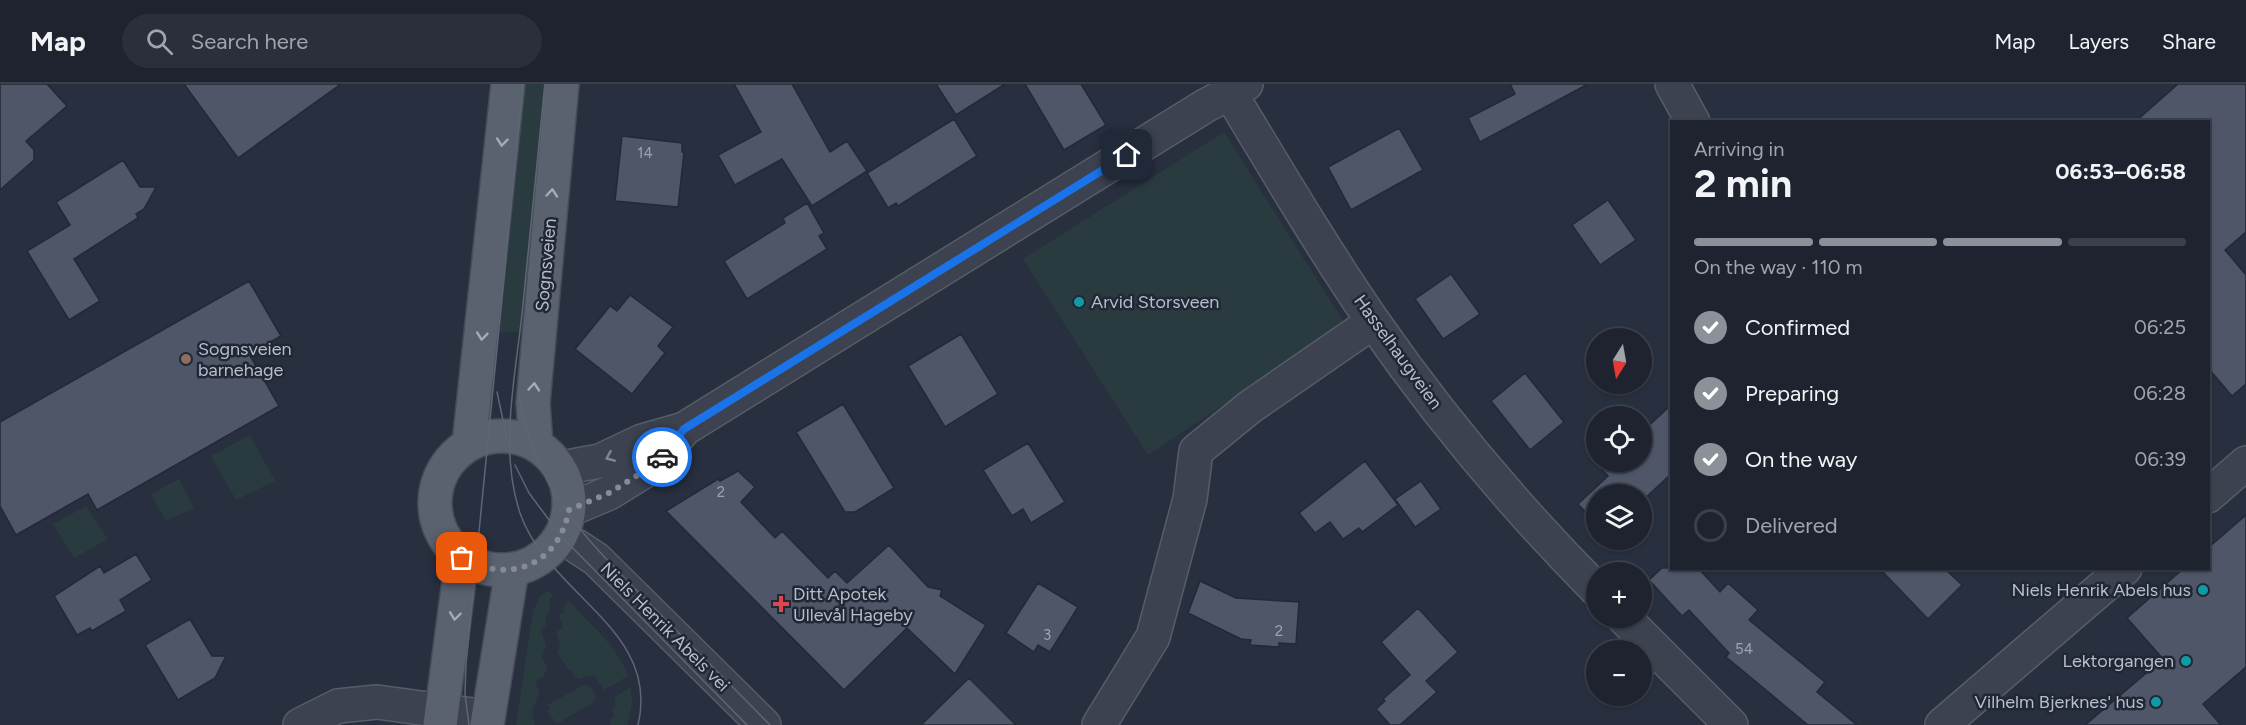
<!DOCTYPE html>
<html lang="en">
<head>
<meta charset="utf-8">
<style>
	:root { --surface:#1e232f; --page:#2b2f3b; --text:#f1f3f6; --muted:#a1a4aa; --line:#3c404b; --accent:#8c9099 }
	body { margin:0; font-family:Figtree,sans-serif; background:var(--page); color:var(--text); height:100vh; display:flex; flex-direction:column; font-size:22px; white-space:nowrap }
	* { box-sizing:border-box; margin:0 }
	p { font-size:20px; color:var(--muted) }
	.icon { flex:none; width:33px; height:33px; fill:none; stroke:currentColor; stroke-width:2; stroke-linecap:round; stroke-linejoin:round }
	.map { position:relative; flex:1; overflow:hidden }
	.sheet { position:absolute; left:1670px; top:36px; width:540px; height:450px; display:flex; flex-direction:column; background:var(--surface); border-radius:0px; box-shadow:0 2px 4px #0004,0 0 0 2px var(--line) }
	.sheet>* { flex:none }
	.needle { width:39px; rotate:191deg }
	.buttons { position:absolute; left:1586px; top:244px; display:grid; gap:12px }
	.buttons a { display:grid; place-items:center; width:66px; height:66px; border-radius:50%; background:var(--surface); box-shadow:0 2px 4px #0004,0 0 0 2px var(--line); font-size:30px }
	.pin { position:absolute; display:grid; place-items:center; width:51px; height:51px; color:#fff; margin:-26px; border-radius:12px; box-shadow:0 3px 9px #0006 }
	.courier { position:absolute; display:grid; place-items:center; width:60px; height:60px; margin:-30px; border:4px solid #1a73e8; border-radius:50%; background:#fff; color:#222; box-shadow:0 2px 8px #0007 }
	.headline em { font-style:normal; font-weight:700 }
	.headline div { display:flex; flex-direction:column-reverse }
	.headline { display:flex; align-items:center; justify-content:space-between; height:102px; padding:0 24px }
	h1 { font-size:39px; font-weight:700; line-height:45px }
	.bar { display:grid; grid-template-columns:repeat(4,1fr); gap:9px 6px; align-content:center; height:72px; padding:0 24px }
	.bar i { height:8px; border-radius:4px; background:var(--line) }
	.bar .selected { background:var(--accent) }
	.bar p { grid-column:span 4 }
	ol { padding:0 24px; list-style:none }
	li { display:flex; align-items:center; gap:18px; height:66px }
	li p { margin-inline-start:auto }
	li .icon { padding:6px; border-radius:50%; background:var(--accent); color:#fff; stroke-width:4 }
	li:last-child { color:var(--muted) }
	li i { width:33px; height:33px; border:3px solid var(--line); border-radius:50% }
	header { display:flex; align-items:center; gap:36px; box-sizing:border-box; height:84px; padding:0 30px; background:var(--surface); border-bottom:2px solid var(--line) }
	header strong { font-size:28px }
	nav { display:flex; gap:33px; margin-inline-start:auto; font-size:21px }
	.search { width:420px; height:54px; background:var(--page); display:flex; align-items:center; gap:15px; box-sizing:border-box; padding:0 21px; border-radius:33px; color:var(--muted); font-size:22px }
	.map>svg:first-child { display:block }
	.green { fill:#2a3b40 }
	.building { fill:#4e5668; stroke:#222937; stroke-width:1.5 }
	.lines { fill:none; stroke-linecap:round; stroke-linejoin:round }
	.minor-casing { stroke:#565d6a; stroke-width:36 }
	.major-casing { stroke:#454b58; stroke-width:36 }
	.minor { stroke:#3c424f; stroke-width:33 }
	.major { stroke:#5a616f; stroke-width:33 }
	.tram { stroke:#5e6576; stroke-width:1.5 }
	.oneway { stroke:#a5abb8 }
	.oneway2 { stroke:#808693 }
	.done { stroke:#868b99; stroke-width:6; stroke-dasharray:0 10.8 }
	.route { stroke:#1a73e8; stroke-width:8 }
	.culture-dot { fill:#0f9aa8; stroke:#202735; stroke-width:2 }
	.education-dot { fill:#8d6e63; stroke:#202735; stroke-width:2 }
	.health-dot { fill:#e0444e; stroke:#202735; stroke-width:2 }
	.labels { text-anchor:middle; stroke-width:5; stroke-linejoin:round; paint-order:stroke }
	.number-label { font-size:15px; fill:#9ea3b2 }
	.street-label { font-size:18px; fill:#b8bdca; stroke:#202735 }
	.poi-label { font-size:18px; fill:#b8bdca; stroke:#202735; text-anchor:start }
</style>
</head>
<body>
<header>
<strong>Map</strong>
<div class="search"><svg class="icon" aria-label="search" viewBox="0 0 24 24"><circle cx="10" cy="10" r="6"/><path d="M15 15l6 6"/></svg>Search here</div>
<nav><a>Map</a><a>Layers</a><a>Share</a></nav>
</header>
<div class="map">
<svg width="2246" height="641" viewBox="0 0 2246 641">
	<rect width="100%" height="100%" fill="#282f3f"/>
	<!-- green -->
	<path class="green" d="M 518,0 L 552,0 L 528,247 L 493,249 Z
		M 1224,48 L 1345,240 L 1148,371 L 1023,175 Z
		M 250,351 L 275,397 L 236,416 L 211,372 Z
		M 179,395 L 194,424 L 166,437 L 151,410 Z
		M 86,422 L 108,455 L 74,474 L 53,440 Z
		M 548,507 L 554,512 L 550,514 L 549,529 L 545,532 L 546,541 L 541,546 L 546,562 L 542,574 L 547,583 L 544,592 L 535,598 L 539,608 L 532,628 L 535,641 L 516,641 L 533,527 L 540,512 Z
		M 568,516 C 590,540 617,561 628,592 L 604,606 L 594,592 L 588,591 L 580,595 L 575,593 L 571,586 L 569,587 L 557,568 L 560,560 L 556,548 L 563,544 L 559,531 L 565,527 L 563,524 Z
		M 584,601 L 590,603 L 596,611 L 594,618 L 557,640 L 547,627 L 550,625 L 547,621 Z
		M 631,603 L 632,620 L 627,641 L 611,641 L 611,634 L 615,632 L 612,625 L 615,623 L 615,613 Z"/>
	<!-- building -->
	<path class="building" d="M 0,0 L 47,0 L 67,22 L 26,57 L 34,66 L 34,76 L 0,106 Z
		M 184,0 L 341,0 L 238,74 Z
		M 734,0 L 792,0 L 830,68 L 847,57 L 867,87 L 812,122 L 782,75 L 735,101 L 718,71 L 761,48 Z
		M 936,0 L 1005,0 L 956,31 Z
		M 1025,0 L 1081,0 L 1106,41 L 1064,66 Z
		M 1510,0 L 1588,0 L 1480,58 L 1468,34 L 1515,10 Z
		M 2178,0 L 2246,0 L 2246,148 L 2225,166 L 2246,191 L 2246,300 L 2232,312 L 2208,284 L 2208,38 L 2135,38 Z
		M 954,35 L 977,72 L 898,122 L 896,119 L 888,124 L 867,89 Z
		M 1399,44 L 1423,86 L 1351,126 L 1328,83 Z
		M 622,52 L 682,59 L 682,68 L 684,68 L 678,123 L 615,117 Z
		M 123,76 L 140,103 L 156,103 L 144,125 L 136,130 L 138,134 L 74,175 L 100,217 L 69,236 L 27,167 L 70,141 L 56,118 Z
		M 1608,116 L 1636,156 L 1600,181 L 1572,141 Z
		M 807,119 L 824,149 L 819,152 L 827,165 L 747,215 L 724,177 L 785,139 L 783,134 Z
		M 1451,190 L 1480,230 L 1443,255 L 1415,215 Z
		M 249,197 L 281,252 L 249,270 L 279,322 L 97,426 L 88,410 L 16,451 L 0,422 L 0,338 Z
		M 630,211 L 673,243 L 658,262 L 665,269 L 632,310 L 575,265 L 610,222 L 617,227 Z
		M 961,250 L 998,310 L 945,343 L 908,282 Z
		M 1525,289 L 1564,338 L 1530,366 L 1491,317 Z
		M 843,320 L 894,404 L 855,428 L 845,428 L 796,348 Z
		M 1671,321 L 1671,390 L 1641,418 L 1641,411 L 1596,411 L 1596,439 L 1578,420 L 1608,392 L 1595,378 L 1641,378 L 1641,349 Z
		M 1028,359 L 1065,418 L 1031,439 L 1023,425 L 1012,432 L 983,386 Z
		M 1365,377 L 1398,421 L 1362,448 L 1359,444 L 1343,455 L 1330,438 L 1315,449 L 1299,429 Z
		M 738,387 L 755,403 L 741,418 L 775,454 L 782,447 L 828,494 L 835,487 L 847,499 L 889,461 L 928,503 L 942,506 L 940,512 L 986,541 L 955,590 L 907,544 L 844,606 L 666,427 L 718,395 L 720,397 Z
		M 1421,397 L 1441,425 L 1415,443 L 1395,415 Z
		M 2246,431 L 2246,583 L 2203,620 L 2221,641 L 2085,641 L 2163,575 L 2127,534 L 2184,484 L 2208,484 L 2208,464 Z
		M 136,470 L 152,496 L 120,516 L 126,527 L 92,547 L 90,544 L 77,551 L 54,512 L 100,482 L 104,489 Z
		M 1662,484 L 1698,484 L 1720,508 L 1728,499 L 1758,526 L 1749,536 L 1825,598 L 1817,608 L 1857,641 L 1808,641 L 1726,573 L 1729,569 L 1689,526 L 1682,532 L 1649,496 Z
		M 1879,484 L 1944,484 L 1962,501 L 1928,535 Z
		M 1200,497 L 1236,514 L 1299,518 L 1296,560 L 1279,559 L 1279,563 L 1250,561 L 1251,556 L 1241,555 L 1188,529 Z
		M 1038,499 L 1078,523 L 1050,568 L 1038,561 L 1034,568 L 1006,549 Z
		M 1418,524 L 1458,568 L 1426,597 L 1437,608 L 1400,641 L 1390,641 L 1376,625 L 1385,617 L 1383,615 L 1410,591 L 1381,558 Z
		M 190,535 L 212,572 L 226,572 L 215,594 L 178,616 L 145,561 Z
		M 969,594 L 1016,641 L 921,641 Z"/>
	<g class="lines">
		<!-- minor casing -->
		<g class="minor-casing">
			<path id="minor" d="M 1672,0 L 1693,38
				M 1230,9 C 1276,85 1322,163 1372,236 C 1437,330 1516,424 1596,505
				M 561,384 L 600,377 L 642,357 L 684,345 L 1205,22 L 1246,0
				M 2208,412 L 2246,379
				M 569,426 L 609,409 L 656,380 L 684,345
				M 561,452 L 596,475 L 764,641
				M 1624,534 L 1731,641
				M 300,641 L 338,622 L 377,618 L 488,633
				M 1099,641 L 1153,553 L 1190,415 L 1196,367 L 1250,323 L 1373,238
				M 1942,641 L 2125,484"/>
		</g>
		<!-- major casing -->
		<g class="major-casing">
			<path id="major" d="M435 419a67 67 0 1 1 134 0a67 67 0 1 1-134 0Z
				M 469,360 L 508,0
				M 536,361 L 533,319 L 562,0
				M 440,641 L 462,474
				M 487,641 L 512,486"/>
		</g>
		<!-- minor -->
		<use href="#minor" class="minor"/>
		<!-- major -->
		<use href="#major" class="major"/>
		<!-- tram -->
		<path class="tram" d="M 545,0 C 537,77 529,154 522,230 C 515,294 499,367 520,429 C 548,511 661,545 638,641
			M 497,308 L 507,355
			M 519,311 C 534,409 592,461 658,528 C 696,566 733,603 770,641
			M 515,381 L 529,409 L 561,452 L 747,641
			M 469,641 L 465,610 L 466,580 L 523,0"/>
	</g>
	<!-- one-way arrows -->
	<defs><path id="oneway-chevron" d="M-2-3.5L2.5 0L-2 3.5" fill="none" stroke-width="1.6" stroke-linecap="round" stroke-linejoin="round" transform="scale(1.5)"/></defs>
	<g class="oneway">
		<use href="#oneway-chevron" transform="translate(502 58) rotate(96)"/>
		<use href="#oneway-chevron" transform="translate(552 109) rotate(-85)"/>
		<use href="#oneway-chevron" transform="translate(482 252) rotate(96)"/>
		<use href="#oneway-chevron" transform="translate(534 303) rotate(-85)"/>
		<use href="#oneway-chevron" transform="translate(455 532) rotate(97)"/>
	</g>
	<use class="oneway2" href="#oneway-chevron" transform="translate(610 373) rotate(157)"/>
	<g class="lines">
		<!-- done -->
		<path class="done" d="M 462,474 C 509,500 558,482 569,426 L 609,409 L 656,380 L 662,373"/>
		<!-- route -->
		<path class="route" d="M 662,373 L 684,345 L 1127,71"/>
	</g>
	<!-- markers -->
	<g class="culture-dot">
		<circle cx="1079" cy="218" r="6"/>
		<circle cx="2203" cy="506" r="6"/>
		<circle cx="2186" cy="577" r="6"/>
		<circle cx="2156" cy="618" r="6"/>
	</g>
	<circle class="education-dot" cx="186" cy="275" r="6"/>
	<path class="health-dot" d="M778 511h6v6h6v6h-6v6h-6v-6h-6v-6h6z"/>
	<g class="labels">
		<!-- number labels -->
		<g class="number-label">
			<text x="645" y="74">14</text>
			<text x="721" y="413">2</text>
			<text x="1279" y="552">2</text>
			<text x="1047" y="556">3</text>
			<text x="1744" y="570">54</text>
		</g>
		<!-- street labels -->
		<g class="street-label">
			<text transform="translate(546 181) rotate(-85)" y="6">Sognsveien</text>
			<text transform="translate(1398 268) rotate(54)" y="6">Hasselhaugveien</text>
			<text transform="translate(665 543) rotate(45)" y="6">Niels Henrik Abels vei</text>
		</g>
		<!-- poi labels -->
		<g class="poi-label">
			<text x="1091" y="224">Arvid Storsveen</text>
			<text x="198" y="271">Sognsveien<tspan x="198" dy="21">barnehage</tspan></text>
			<text x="2191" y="512" text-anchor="end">Niels Henrik Abels hus</text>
			<text x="793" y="516">Ditt Apotek<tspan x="793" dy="21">Ullevål Hageby</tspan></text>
			<text x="2174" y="583" text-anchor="end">Lektorgangen</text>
			<text x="2144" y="624" text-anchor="end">Vilhelm Bjerknes' hus</text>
		</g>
	</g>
</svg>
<div class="buttons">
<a><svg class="needle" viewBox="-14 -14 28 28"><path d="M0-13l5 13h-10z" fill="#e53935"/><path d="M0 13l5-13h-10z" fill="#a1a4aa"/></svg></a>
<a><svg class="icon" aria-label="locate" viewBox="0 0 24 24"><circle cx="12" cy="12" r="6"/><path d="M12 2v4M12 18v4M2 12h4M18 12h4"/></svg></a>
<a><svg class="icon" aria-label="layers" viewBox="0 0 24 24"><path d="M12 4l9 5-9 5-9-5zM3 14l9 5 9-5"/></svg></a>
<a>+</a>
<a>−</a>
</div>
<div class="pin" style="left:462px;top:474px;background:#ea580c"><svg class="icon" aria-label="bag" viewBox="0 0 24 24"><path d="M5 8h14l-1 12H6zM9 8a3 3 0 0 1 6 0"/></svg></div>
<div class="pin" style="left:1127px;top:71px;background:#1f2937"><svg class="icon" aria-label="home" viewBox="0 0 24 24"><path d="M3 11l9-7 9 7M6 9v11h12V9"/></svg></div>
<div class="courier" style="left:662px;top:373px"><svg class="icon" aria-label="car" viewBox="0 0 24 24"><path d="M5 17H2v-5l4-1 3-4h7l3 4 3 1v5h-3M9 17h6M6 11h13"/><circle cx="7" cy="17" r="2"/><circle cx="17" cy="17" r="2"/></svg></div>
<section class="sheet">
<div class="headline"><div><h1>2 min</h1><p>Arriving in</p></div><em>06:53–06:58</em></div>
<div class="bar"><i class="selected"></i><i class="selected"></i><i class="selected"></i><i></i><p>On the way · 110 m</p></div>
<ol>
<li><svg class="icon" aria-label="check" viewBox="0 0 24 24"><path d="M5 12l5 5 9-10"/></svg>Confirmed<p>06:25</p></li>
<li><svg class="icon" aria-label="check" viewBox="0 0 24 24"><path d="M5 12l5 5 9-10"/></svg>Preparing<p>06:28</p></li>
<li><svg class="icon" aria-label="check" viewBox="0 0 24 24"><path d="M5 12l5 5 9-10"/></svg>On the way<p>06:39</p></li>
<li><i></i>Delivered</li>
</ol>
</section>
</div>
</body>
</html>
